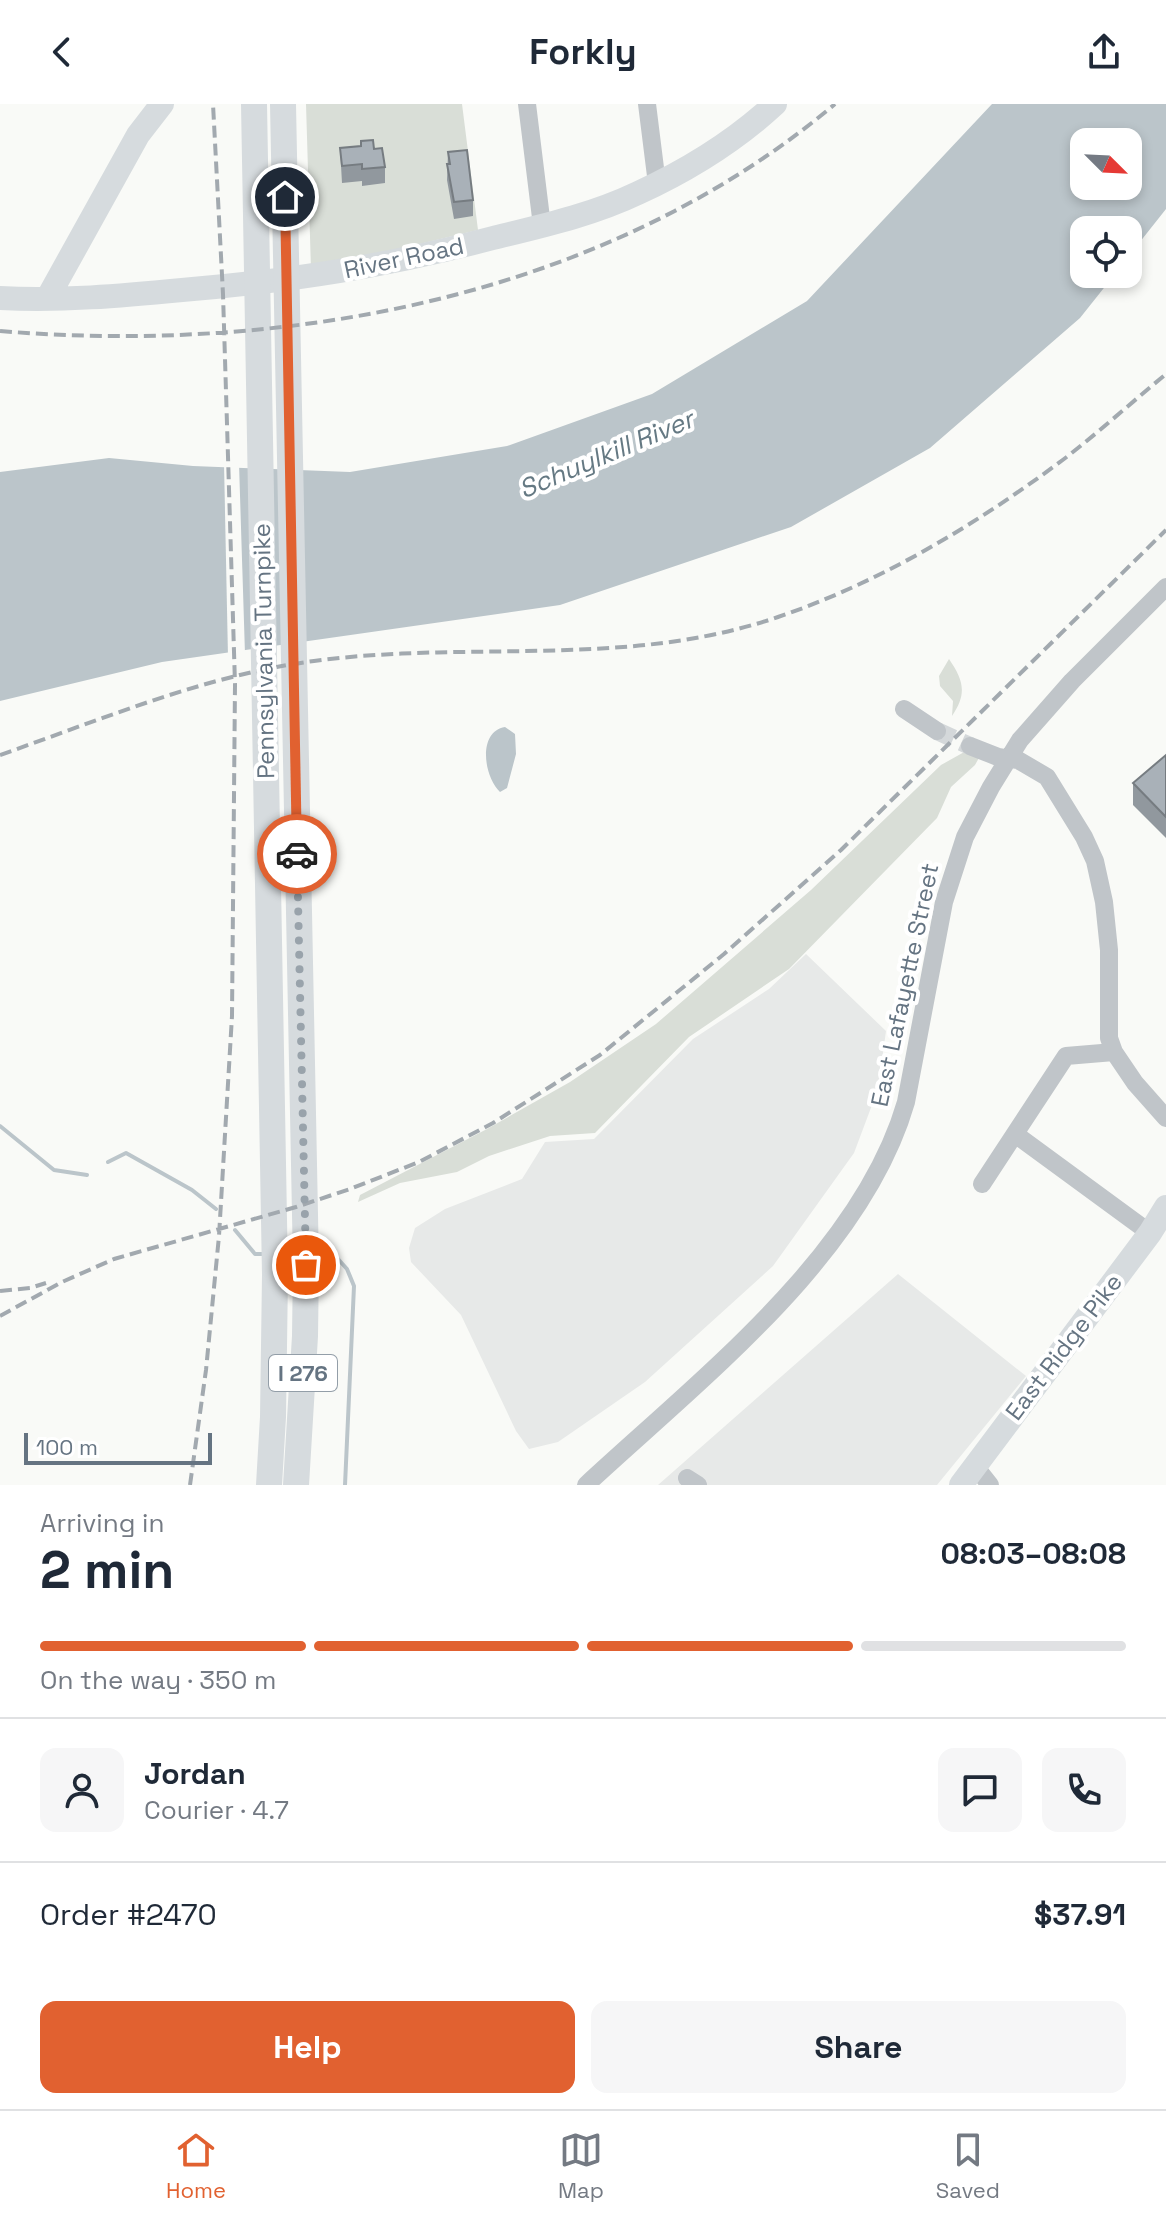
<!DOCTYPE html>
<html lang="en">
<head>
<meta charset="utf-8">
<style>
	:root { --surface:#fff; --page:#f6f6f7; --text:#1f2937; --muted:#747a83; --line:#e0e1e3; --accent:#e16130 }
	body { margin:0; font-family:"Space Grotesk",sans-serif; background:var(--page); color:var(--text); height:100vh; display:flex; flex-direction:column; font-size:30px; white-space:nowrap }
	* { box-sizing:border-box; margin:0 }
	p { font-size:26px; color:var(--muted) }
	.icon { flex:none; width:44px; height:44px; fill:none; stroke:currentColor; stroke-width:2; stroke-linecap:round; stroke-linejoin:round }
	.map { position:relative; height:1381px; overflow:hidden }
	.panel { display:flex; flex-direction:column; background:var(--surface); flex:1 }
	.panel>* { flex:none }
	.needle { width:52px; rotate:114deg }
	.controls { position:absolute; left:1070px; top:24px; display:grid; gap:16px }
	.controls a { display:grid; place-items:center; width:72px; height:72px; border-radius:16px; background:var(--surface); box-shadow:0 4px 12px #0003; font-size:40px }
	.scale { position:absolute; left:24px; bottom:20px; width:188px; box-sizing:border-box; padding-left:8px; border:4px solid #657482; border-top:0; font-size:22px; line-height:28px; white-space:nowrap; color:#657482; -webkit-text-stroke:6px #fff; paint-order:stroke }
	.pin { position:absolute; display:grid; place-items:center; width:68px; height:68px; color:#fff; margin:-34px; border:4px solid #fff; border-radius:50%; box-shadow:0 2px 8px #0007 }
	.courier { position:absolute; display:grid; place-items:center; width:80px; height:80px; margin:-40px; border:6px solid #e16130; border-radius:50%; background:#fff; color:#222; box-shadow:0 2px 10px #0007 }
	.headline em { font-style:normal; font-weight:600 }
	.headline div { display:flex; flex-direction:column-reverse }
	.headline { display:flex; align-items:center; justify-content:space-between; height:136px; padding:0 40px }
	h1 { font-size:52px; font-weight:600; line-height:60px }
	.bar { display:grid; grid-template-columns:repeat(4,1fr); gap:12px 8px; align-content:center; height:96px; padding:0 40px }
	.bar i { height:10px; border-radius:6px; background:var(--line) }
	.bar .on { background:var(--accent) }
	.bar p { grid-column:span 4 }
	.line { display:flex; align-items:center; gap:20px; padding:0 40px; border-top:2px solid var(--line) }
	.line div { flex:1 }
	.round { display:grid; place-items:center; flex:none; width:84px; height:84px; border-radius:16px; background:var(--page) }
	.action { display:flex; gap:16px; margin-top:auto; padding:16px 40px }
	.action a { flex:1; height:92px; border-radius:16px; background:var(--accent); color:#fff; font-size:32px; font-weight:600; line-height:92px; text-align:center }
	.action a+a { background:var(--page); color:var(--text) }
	header { display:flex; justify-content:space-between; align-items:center; height:104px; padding:0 40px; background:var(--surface); font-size:36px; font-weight:600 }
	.tabs { display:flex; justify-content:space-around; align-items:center; height:112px; border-top:2px solid var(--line); background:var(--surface); font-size:22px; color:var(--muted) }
	.tabs a { display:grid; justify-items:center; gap:4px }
	.tabs .on { color:var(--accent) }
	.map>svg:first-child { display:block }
	.built { fill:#e7e9e8 }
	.green { fill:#d9ded7 }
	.water { fill:#bbc5ca; fill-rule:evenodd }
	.pier { fill:#f9faf7 }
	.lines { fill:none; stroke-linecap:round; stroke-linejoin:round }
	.stream { stroke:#bbc5ca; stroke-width:4 }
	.minor-tunnel { stroke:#d4d8da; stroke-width:18; stroke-dasharray:18 9; stroke-linecap:butt }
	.minor { stroke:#c0c5c9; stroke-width:18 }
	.major { stroke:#d6dbde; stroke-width:24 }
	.highway { stroke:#d6dbde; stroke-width:26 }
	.rail { stroke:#a2a9af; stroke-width:4; stroke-dasharray:12 6; stroke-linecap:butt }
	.wall { fill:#91989e }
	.building { fill:#a9b1b8; stroke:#767c81; stroke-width:2 }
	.done { stroke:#99a3ab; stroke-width:8; stroke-dasharray:0 14.4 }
	.route { stroke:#e16130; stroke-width:10 }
	.labels { text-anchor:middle; stroke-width:8; stroke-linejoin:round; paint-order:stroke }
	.shield { fill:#fff; stroke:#939ea8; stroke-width:2 }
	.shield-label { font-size:22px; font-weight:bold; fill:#657482 }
	.street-label { font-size:24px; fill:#657482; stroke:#fff }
	.water-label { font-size:26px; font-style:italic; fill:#657983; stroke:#fff }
</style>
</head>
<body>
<header><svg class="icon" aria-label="back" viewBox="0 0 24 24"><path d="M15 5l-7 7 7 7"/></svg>Forkly<svg class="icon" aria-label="share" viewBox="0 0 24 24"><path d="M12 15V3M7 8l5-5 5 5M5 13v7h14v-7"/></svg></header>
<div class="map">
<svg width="1166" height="1381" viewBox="0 0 1166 1381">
	<rect width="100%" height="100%" fill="#f9faf7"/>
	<!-- built -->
	<path class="built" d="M 806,850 L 886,927 L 878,985 L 854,1049 L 773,1162 L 645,1278 L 558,1338 L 529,1345 L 516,1327 L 461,1211 L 411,1158 L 409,1144 L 415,1124 L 445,1105 L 522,1075 L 545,1038 L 594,1035 L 693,935 L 769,885 Z
		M 898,1170 L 1026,1272 L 937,1381 L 658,1381 Z"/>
	<!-- green -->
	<path class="green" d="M 306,0 L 462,0 L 478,126 L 311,166 Z
		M 949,555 C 964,577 967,590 952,612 L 953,597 L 940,582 L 939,572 Z
		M 966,647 L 980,652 L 975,661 L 951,683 L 937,714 L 789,865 L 689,933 L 595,1029 L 550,1032 L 489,1052 L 457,1068 L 400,1079 L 358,1098 L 360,1091 L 487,1025 L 570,978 L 656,920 L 811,786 L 941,661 Z"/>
	<!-- water -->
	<path class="water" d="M 992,0 L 1166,0 L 1166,105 L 1128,153 L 1128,126 L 1084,126 L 1084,170 L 1115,170 L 1080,214 L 930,344 L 791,423 L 560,501 L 162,558 L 0,597 L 0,368 L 109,354 L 193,362 L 350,368 L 507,342 L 652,290 L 807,197 ZM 1084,38 L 1128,38 L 1128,82 L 1084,82 Z
		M 505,623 L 515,630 L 516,650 L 507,684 L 500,688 C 484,673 477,628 505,623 Z"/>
	<!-- pier -->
	<path class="pier" d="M 224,359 L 239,360 L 245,550 L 228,553 Z"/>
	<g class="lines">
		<!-- stream -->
		<path class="stream" d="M 0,1022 L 54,1066 L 87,1071
			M 108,1058 L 126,1049 L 192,1086 L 216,1105
			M 235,1126 L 255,1150 L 264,1150
			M 316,1146 L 329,1145 L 347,1165 L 354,1182 L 345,1381"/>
		<!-- minor-tunnel -->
		<path class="minor-tunnel" d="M 937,627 L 970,642"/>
		<!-- minor -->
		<path class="minor" d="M 527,0 L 542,122
			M 647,0 L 657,80
			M 904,605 L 937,627
			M 970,642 L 998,653 L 1018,656 L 1047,673 L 1084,733 L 1095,757 L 1104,798 L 1109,846 L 1109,934 L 1114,948 L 1135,979 L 1166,1014
			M 1015,1030 L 1150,1129
			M 982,1080 L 1066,952 L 1114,948
			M 975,1362 L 990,1381
			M 687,1374 L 698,1381
			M 586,1381 C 699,1276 862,1151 906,998 L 944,798 L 965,733 L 991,683 L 1020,636 L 1072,577 L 1166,483"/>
		<!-- major -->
		<path class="major" d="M 0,194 C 61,197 121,192 182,186 C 291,177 387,162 493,134 C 542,122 592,111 638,89 C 686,67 736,36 775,0
			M 47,195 L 138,31 L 162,0
			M 961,1381 L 1150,1129 L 1166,1103"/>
		<!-- highway -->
		<path class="highway" d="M 254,0 L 275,1171 L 273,1313 L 269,1381
			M 283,0 L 306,1161 L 305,1232 L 296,1381"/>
		<!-- rail -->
		<path class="rail" d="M 0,227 C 290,251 607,192 835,0
			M 0,651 C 103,615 206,571 314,557 C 469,536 627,565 778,513 C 881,478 977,420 1064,355 C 1099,328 1132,298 1166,270
			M 0,1187 L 30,1184 L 46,1179
			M 0,1212 L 62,1178 L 114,1155 L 296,1103 L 350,1085 L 419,1058 L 493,1019 L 600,951 L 724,850 L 841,746 L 1166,426
			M 190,1381 L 206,1266 L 219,1132 L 232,912 L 235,580 L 223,190 L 213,0"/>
	</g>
	<!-- wall -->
	<path class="wall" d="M 340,44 L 374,45 L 385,63 L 385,79 L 362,82 L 362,77 L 342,79 Z
		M 448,48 L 473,96 L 473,112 L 454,115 L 447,76 Z
		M 1166,651 L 1166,734 L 1133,701 L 1133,679 Z"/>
	<!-- building -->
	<path class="building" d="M 373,36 L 374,45 L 382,44 L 385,63 L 362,65 L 362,60 L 342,62 L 340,44 L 361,42 L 361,37 Z
		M 467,46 L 473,96 L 454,98 L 447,60 L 450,60 L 448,48 Z
		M 1166,651 L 1166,713 L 1133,679 Z"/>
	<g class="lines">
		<!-- done -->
		<path class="done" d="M 297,750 L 306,1161"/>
		<!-- route -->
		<path class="route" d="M 285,93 L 297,750"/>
	</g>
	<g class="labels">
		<!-- shield labels -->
		<rect class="shield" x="269" y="1251" width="68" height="36" rx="6"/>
		<g class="shield-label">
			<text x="303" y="1277">I 276</text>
		</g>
		<!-- street labels -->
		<g class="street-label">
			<text transform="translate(404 154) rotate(-12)" y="8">River Road</text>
			<text transform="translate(264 547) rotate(-91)" y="8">Pennsylvania Turnpike</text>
			<text transform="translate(905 881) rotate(-78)" y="8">East Lafayette Street</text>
			<text transform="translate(1064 1243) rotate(-53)" y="8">East Ridge Pike</text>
		</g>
		<!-- water labels -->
		<g class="water-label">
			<text transform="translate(606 350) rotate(-23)" y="9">Schuylkill River</text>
		</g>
	</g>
</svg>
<div class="controls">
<a><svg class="needle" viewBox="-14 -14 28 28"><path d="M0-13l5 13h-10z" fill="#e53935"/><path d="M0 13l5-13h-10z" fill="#747a83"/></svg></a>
<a><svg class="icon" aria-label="locate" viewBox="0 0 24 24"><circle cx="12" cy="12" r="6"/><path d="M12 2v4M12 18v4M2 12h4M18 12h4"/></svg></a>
</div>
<div class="scale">100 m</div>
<div class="pin" style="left:306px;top:1161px;background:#ea580c"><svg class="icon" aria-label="bag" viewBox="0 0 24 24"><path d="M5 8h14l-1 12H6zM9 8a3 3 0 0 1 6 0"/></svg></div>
<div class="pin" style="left:285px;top:93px;background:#1f2937"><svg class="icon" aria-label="home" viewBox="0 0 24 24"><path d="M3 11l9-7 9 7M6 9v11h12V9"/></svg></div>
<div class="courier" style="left:297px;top:750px"><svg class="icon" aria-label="car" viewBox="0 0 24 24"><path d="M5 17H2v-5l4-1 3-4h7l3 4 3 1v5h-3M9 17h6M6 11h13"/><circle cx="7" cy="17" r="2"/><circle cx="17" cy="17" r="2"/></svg></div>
</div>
<section class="panel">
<div class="headline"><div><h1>2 min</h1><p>Arriving in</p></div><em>08:03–08:08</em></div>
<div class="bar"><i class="on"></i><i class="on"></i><i class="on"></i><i></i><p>On the way · 350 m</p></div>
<div class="line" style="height:144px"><a class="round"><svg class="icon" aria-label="person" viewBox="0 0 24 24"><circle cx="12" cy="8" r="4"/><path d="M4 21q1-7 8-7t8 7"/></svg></a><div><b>Jordan</b><p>Courier · 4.7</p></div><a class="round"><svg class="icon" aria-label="chat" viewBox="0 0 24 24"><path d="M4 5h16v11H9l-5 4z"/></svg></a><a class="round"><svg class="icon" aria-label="phone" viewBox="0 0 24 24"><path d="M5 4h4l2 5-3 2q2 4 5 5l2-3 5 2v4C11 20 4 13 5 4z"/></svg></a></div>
<div class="line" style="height:104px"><div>Order #2470</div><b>$37.91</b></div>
<div class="action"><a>Help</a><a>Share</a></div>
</section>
<nav class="tabs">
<a class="on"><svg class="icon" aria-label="home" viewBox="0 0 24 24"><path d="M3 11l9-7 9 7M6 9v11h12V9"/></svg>Home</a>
<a><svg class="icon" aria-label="map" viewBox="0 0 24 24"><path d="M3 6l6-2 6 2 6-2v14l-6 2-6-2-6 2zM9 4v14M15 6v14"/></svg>Map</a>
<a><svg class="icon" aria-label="saved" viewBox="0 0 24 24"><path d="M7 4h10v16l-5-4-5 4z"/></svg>Saved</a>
</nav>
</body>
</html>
